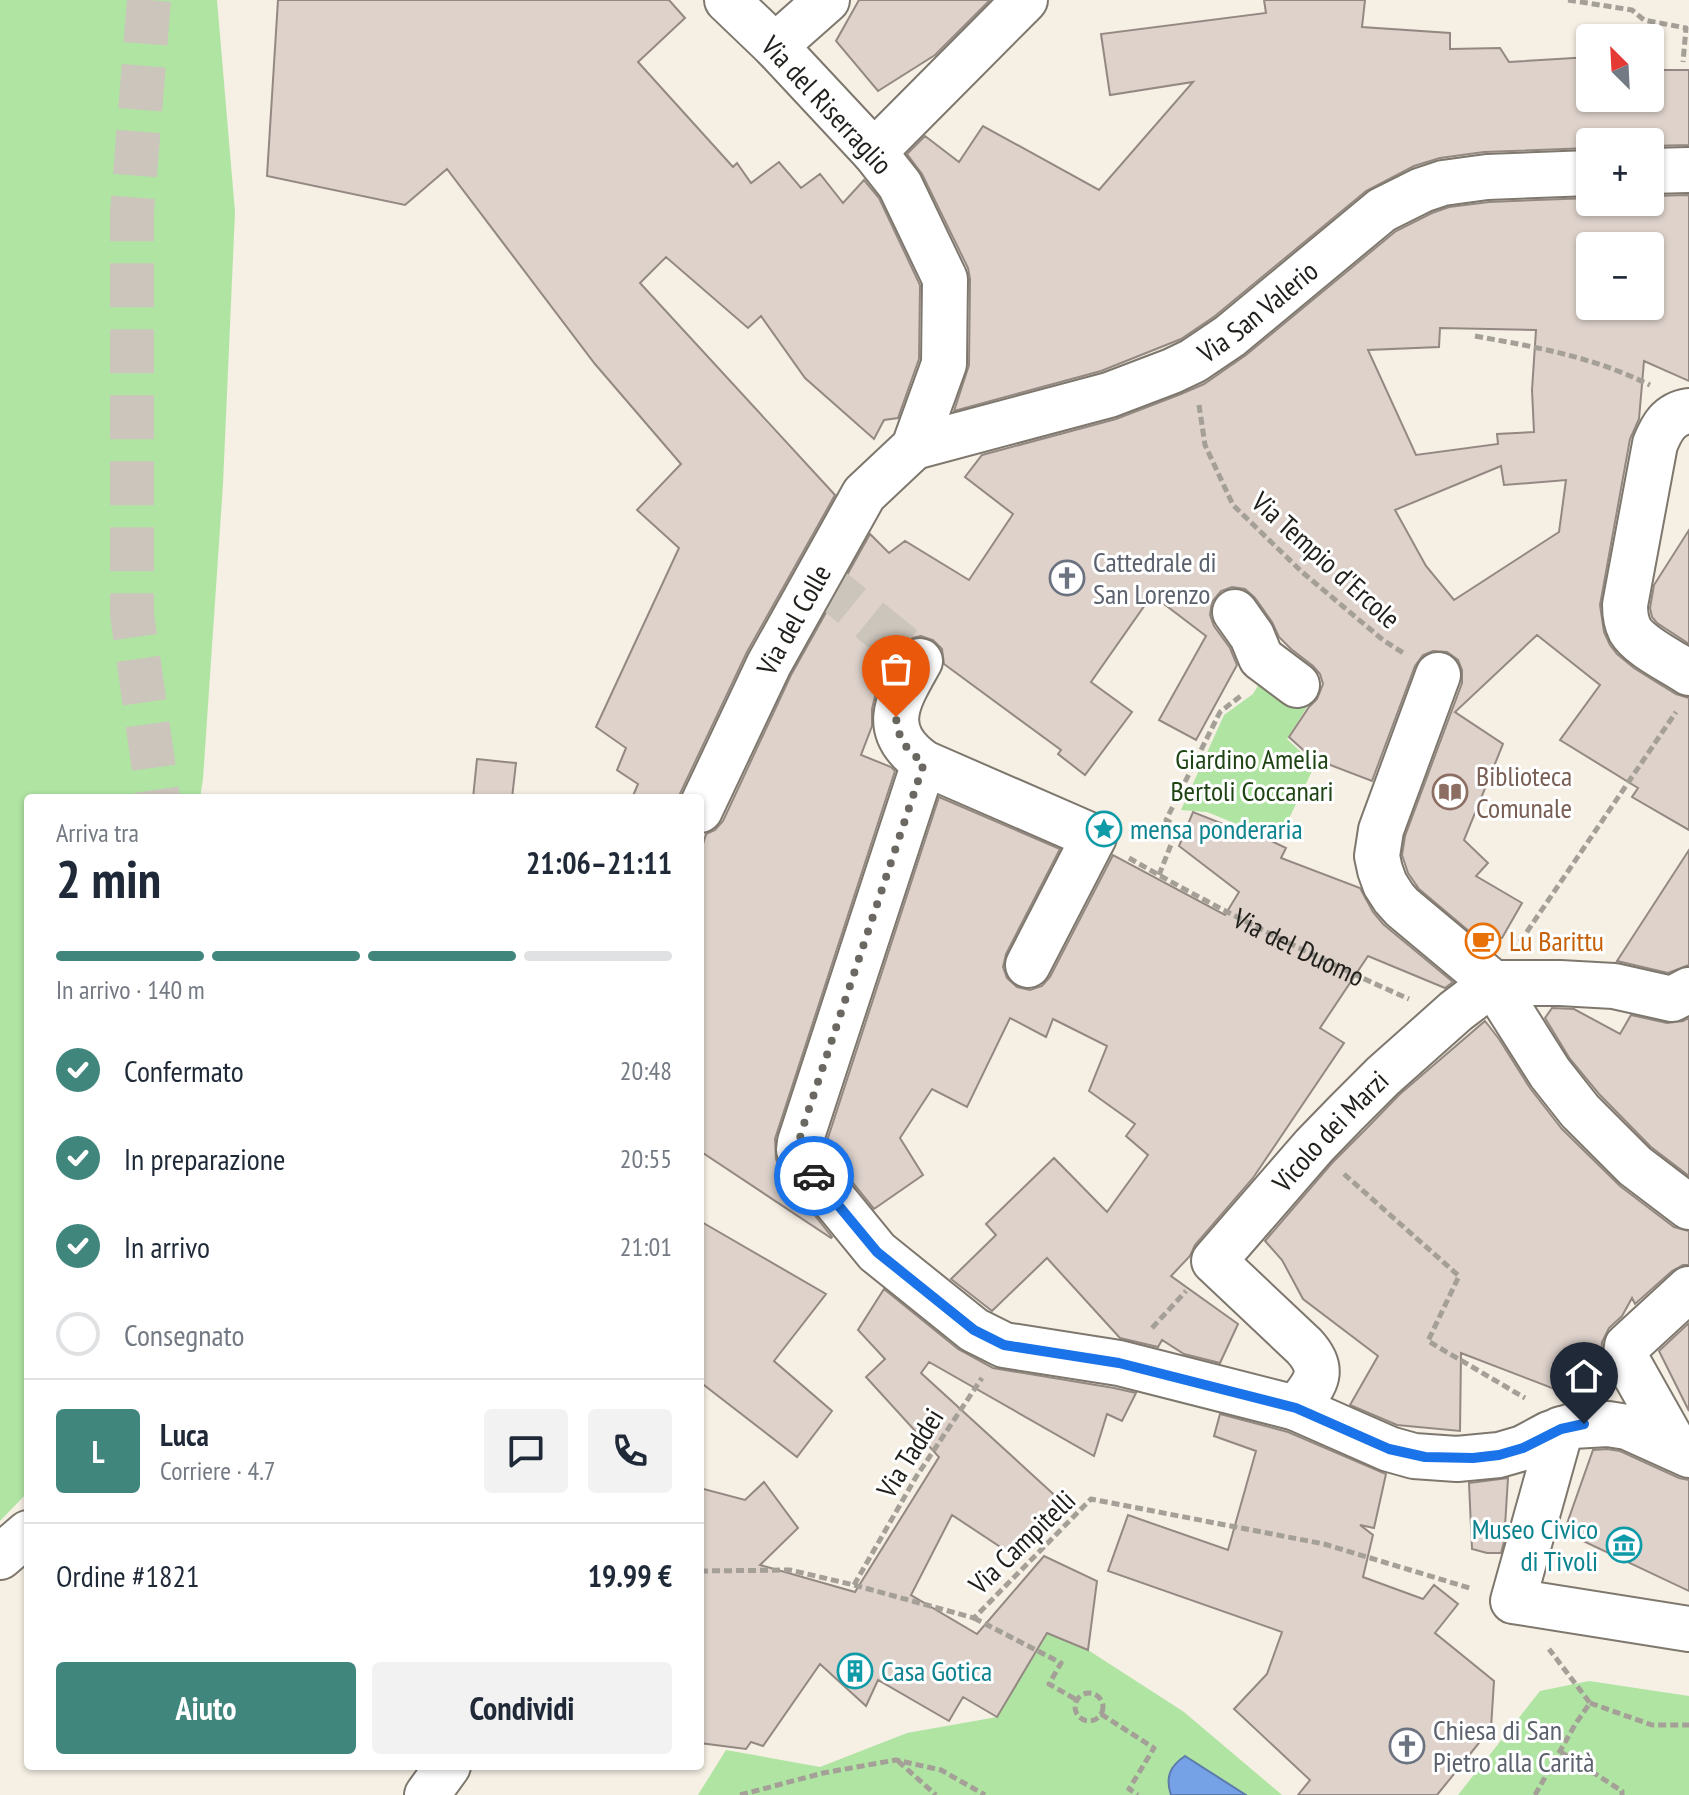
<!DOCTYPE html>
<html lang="it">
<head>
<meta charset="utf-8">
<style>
	:root { --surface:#fff; --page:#f2f2f3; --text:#1f2937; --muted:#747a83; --line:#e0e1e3; --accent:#40867d }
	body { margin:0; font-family:"PT Sans Narrow",sans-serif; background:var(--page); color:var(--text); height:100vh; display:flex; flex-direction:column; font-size:30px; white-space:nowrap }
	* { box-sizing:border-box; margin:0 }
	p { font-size:26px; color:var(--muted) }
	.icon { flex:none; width:44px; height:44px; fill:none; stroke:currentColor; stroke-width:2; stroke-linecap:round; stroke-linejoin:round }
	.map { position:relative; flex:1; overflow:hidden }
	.drawer { position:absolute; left:24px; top:794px; width:680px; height:976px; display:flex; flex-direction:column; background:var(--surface); border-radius:8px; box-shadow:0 2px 6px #0004 }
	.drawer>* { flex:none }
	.needle { width:52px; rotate:336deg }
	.controls { position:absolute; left:1576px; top:24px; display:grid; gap:16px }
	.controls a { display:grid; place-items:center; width:88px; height:88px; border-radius:8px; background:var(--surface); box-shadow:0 2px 6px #0004; font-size:40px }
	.pin { position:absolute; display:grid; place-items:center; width:68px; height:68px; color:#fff; margin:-82px -34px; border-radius:50% 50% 50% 0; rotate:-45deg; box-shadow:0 0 8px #0007 }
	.pin .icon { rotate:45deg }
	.courier { position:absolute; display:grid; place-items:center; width:80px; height:80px; margin:-40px; border:6px solid #1a73e8; border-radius:50%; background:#fff; color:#222; box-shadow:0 2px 10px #0007 }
	.headline em { font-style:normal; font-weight:600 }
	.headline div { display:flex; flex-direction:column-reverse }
	.headline { display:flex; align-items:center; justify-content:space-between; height:136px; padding:0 32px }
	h1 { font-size:52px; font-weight:600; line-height:60px }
	.bar { display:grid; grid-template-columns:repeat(4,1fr); gap:12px 8px; align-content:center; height:96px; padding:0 32px }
	.bar i { height:10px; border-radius:6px; background:var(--line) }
	.bar .on { background:var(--accent) }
	.bar p { grid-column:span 4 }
	.line { display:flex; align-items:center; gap:20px; padding:0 32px; border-top:2px solid var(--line) }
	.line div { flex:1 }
	.round { display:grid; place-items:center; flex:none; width:84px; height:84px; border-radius:8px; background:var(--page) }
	ol { padding:0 32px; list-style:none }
	li { display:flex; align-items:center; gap:24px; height:88px }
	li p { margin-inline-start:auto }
	li .icon { padding:8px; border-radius:50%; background:var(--accent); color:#fff; stroke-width:4 }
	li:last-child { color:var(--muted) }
	li i { width:44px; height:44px; border:4px solid var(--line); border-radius:50% }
	.action { display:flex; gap:16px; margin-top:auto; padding:16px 32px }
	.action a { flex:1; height:92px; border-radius:8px; background:var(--accent); color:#fff; font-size:32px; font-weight:600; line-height:92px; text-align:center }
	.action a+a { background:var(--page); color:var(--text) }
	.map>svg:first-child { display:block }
	.green { fill:#b0e4a3 }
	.water { fill:#75a1e7; stroke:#5c7aaa; stroke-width:2 }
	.building { fill:#ded2cb; stroke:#948982; stroke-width:2; fill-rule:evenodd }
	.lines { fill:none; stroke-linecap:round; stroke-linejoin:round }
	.minor-tunnel { stroke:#cbc5bc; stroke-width:44; stroke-dasharray:44 22; stroke-linecap:butt }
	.minor-casing { stroke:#7d776d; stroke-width:48 }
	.path { stroke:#a49f97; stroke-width:5; stroke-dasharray:8 4; stroke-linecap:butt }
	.minor { stroke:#fff; stroke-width:44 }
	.done { stroke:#6b6861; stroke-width:8; stroke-dasharray:0 14.4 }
	.route { stroke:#1a73e8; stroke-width:10 }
	.labels { text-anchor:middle; stroke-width:6; stroke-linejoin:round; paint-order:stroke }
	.street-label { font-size:28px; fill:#211f1b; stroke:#fff }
	.worship-label { font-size:28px; fill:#5b616d; stroke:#fff; text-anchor:start }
	.park-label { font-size:28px; fill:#1f4414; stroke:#fff }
	.education-label { font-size:28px; fill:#785e54; stroke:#fff; text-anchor:start }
	.culture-label { font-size:28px; fill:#0d838f; stroke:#fff; text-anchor:start }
	.food-label { font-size:28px; fill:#c56008; stroke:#fff; text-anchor:start }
</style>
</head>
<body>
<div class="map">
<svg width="1689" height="1795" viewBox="0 0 1689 1795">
	<rect width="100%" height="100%" fill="#f5efe4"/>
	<!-- green -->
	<path class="green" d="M 0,0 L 217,0 L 235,212 L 223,484 L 203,779 L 200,798 L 28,798 L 28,1492 L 0,1521 Z
		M 1267,670 L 1310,702 L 1287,739 L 1315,765 L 1278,841 L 1207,812 L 1181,810 L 1224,715 L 1253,694 Z
		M 1048,1633 L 1088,1650 L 1184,1712 L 1282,1795 L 698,1795 L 726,1750 L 820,1767 L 907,1733 L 997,1717 Z
		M 1589,1681 L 1689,1696 L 1689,1795 L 1458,1795 L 1540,1691 Z"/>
	<!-- water -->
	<path class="water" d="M 1185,1756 L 1246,1795 L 1247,1795 L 1171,1795 C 1165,1777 1170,1766 1185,1756 Z"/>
	<!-- building -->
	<path class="building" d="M 278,0 L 669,0 L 685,18 L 638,62 L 733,167 L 737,163 L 751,183 L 779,162 L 801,188 L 820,174 L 843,203 L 864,180 L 879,198 L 920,285 L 919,359 L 898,418 L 884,420 L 874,439 L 805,378 L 761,316 L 748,328 L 666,257 L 640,283 L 835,495 L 747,652 L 678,798 L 632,798 L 638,784 L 617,770 L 626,748 L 596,727 L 679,548 L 637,510 L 681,464 L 595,364 L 447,169 L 405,205 L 267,176 Z
		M 859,0 L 990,0 L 935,55 L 878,91 L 836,41 Z
		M 1264,0 L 1365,0 L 1362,27 L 1450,33 L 1450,49 L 1500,48 L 1509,62 L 1590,57 L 1590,98 L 1650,98 L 1650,70 L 1689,70 L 1689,145 L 1650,146 L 1650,142 L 1590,142 L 1590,148 L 1484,152 L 1440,158 L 1414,166 L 1366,191 L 1215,316 L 1181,339 L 1101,371 L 954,411 L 969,365 L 970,279 L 968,268 L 922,174 L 907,154 L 925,136 L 959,162 L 983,126 L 1099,190 L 1193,82 L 1110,95 L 1101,34 L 1266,13 Z
		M 1689,195 L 1689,381 L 1644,361 L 1639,419 L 1630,439 L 1600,605 L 1604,632 L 1610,645 L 1617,654 L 1634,668 L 1653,680 L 1676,694 L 1689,698 L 1689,830 L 1632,797 L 1638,788 L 1560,740 L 1600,685 L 1537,635 L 1455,712 L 1503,744 L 1464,840 L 1488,863 L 1476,876 L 1522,903 L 1502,938 L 1470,932 L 1419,889 L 1408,873 L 1402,855 L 1405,836 L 1462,683 L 1462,670 L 1458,660 L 1447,652 L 1433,651 L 1423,655 L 1415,666 L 1372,781 L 1312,758 L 1289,737 L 1309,707 L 1317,699 L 1323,684 L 1320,674 L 1313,666 L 1291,649 L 1279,637 L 1272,622 L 1255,598 L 1245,589 L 1232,587 L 1221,591 L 1212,602 L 1210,615 L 1214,626 L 1230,648 L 1237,665 L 1196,740 L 1159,720 L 1206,636 L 1152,595 L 1091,682 L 1132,712 L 1085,775 L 1058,754 L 1061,750 L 944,664 L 942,649 L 933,640 L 921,636 L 908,639 L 898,649 L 876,692 L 872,709 L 872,726 L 861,755 L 891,767 L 895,771 L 775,1139 L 776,1159 L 782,1174 L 832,1237 L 831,1238 L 700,1151 L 700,854 L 706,834 L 715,830 L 723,821 L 791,675 L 870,534 L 889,553 L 905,541 L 969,580 L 1013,514 L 965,477 L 982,455 L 1116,419 L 1181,394 L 1204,384 L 1246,355 L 1396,231 L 1432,213 L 1449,207 L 1489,202 L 1590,198 L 1590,202 L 1650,202 L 1650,196 ZM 1590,246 L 1650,246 L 1650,306 L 1590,306 ZM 1440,328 L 1536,330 L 1532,390 L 1534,432 L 1497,434 L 1498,444 L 1416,455 L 1368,350 L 1439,347 ZM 1501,466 L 1504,485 L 1566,480 L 1559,532 L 1454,600 L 1426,566 L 1395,510 Z
		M 1689,530 L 1689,644 L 1657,623 L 1652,617 L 1650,608 L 1654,585 Z
		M 477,759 L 516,763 L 512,798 L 473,798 Z
		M 939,797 L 1060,849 L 1006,954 L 1003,967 L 1007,978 L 1017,987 L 1030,990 L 1042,986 L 1050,977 L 1113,855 L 1225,915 L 1239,892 L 1179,846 L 1193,812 L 1248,834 L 1250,831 L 1286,848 L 1281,858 L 1360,888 L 1373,912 L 1383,924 L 1453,982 L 1445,988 L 1368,956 L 1320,1028 L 1344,1043 L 1253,1178 L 1195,1245 L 1190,1256 L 1171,1276 L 1238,1324 L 1220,1363 L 1184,1354 L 1162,1340 L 1158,1347 L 1120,1338 L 1047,1258 L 992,1311 L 951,1279 L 996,1235 L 986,1224 L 1054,1158 L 1107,1212 L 1148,1155 L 1126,1136 L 1135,1124 L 1089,1091 L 1107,1046 L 1053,1019 L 1046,1037 L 1010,1018 L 967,1107 L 932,1089 L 900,1138 L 923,1175 L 874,1209 L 827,1151 L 825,1147 Z
		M 1689,850 L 1689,965 L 1668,973 L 1617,961 Z
		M 1552,1008 L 1574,1009 L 1620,1034 L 1631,1015 L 1667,1023 L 1683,1021 L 1689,1018 L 1689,1176 L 1651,1147 L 1599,1094 L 1570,1059 L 1545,1018 Z
		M 1485,1021 L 1499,1039 L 1530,1088 L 1562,1129 L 1620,1186 L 1674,1227 L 1689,1231 L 1689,1265 L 1683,1265 L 1672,1271 L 1635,1304 L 1632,1298 L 1622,1316 L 1609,1328 L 1602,1342 L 1601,1355 L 1578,1398 L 1461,1353 L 1460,1431 L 1397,1425 L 1350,1405 L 1378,1356 L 1303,1299 L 1282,1260 L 1265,1241 L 1332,1163 L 1364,1131 L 1400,1094 Z
		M 700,1221 L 826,1294 L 774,1361 L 832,1411 L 797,1457 L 700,1382 Z
		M 884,1289 L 958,1349 L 993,1368 L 1114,1388 L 1136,1393 L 1122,1421 L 1107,1414 L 1094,1456 L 929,1362 L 921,1373 L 1061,1501 L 1008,1552 L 952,1515 L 911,1595 L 977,1634 L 1044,1556 L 1097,1581 L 1088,1650 L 1047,1633 L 997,1717 L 963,1697 L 949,1721 L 878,1680 L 866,1706 L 820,1664 L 763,1746 L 751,1742 L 746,1749 L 700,1743 L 700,1488 L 745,1500 L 764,1482 L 798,1528 L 760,1565 L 855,1592 L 939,1457 L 866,1377 L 885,1359 L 858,1330 Z
		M 1689,1323 L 1689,1411 L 1659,1351 Z
		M 1220,1414 L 1288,1432 L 1386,1474 L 1374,1528 L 1360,1525 L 1373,1535 L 1363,1577 L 1423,1599 L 1434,1585 L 1458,1604 L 1435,1633 L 1494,1681 L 1491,1728 L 1437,1795 L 1298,1795 L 1310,1780 L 1234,1709 L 1267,1674 L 1282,1632 L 1108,1571 L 1128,1515 L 1228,1550 L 1256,1451 L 1214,1436 Z
		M 1607,1449 L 1620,1451 L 1679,1478 L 1689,1480 L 1689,1591 L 1564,1532 L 1593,1450 Z
		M 1508,1478 L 1504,1542 L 1501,1553 L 1487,1553 L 1472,1549 L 1469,1483 Z"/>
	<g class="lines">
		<!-- minor-tunnel -->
		<path class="minor-tunnel" d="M 149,0 L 132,212 L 132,614 L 158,798
			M 818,578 L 920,661"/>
		<!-- minor casing -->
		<g class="minor-casing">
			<g id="minor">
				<path d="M 775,46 L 827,0"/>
				<path d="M 874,152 L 1025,0"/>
				<path d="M 1650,171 L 1689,170"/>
				<path d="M 1689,411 C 1669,414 1662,427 1655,444 L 1625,605 C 1625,614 1626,622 1630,630 C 1640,647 1673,662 1689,673"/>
				<path id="s2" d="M 914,447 L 1109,395 L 1172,371 L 1193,361 L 1230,336 L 1382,210 L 1422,190 L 1443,183 L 1487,177 L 1590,173"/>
				<path d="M 1235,612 L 1252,636 L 1261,658 L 1297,685"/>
				<path d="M 920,661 C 898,700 878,730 924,763 L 1094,837 L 1028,965"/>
				<path d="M 1438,675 L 1381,830 L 1377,856 L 1380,870 L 1385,884 L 1394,898 L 1402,907 L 1493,983 L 1550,1073 L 1580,1111 L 1635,1166 L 1689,1207"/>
				<path d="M 924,763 L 800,1142 L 799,1150 L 805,1164 L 877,1252 L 974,1330 L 1004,1345 L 1119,1363 L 1296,1408 L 1389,1449 L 1414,1456 L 1457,1459 L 1499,1455 L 1523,1448 L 1549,1434 L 1572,1426 L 1608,1424 L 1627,1427 L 1689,1455"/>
				<path id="s3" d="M 700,810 L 769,664 L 864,494 L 914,447 L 944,364 L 945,279 L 900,185 L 874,152 L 775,46 L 727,0"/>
				<path id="s4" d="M 1296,1408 C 1314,1385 1328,1372 1304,1346 L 1214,1261 L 1314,1146 L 1346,1113 L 1383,1076 L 1456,1011 L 1493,983 L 1560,983 L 1614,986 L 1672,999 L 1689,990"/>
				<path d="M 1561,1429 L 1513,1601 L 1689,1629"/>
				<path d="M 1677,1449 L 1628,1362 L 1626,1354 L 1627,1346 L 1689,1289"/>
				<path d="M 0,1557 L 28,1533"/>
				<path d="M 427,1795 L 448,1766"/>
			</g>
		</g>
		<!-- path -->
		<g class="path">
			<path d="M 1568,0 L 1632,10 L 1644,20 L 1686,28 L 1683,62"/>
			<path d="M 1475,336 C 1540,348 1590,356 1650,385"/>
			<path d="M 1199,405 L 1205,445 L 1233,505 L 1302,572 L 1383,640 L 1405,654"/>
			<path id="s1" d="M 1129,858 C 1219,910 1314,957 1409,999"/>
			<path d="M 1159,875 L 1178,827 L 1166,820 L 1220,712 L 1242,695"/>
			<path d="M 1520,942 L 1676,712"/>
			<path d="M 1344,1174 L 1459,1276 L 1428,1341 L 1525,1398"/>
			<path d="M 1152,1328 L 1186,1291"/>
			<path d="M 700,1571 L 790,1570 L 854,1585 L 974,1618 L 1091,1499 L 1324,1544 L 1473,1589"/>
			<path d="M 854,1585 L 916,1477 L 982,1378"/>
			<path d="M 974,1618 L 1061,1663 L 1049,1684 L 1077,1700"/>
			<circle cx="1089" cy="1707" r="14"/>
			<path d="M 1590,1703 L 1652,1725 L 1689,1725"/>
			<path d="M 1101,1714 L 1154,1748 L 1129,1789 L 1138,1795"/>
			<path d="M 1561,1752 L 1622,1791 L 1622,1795"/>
			<path d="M 898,1761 L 936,1795"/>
			<path d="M 740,1795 L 823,1773 L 896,1760 L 941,1770 L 985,1795"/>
			<path d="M 1535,1795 L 1576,1723 L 1590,1703 L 1549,1649"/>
		</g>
		<!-- minor -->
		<use href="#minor" class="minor"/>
	</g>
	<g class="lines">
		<!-- done -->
		<path class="done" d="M 814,1176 C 803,1162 797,1152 801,1133 L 924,763 C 906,750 898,739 896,717"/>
		<!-- route -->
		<path class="route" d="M 814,1176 L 877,1252 L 974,1330 L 1004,1345 L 1119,1363 L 1296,1408 L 1389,1449 L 1425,1457 L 1473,1458 L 1499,1455 L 1523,1448 L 1561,1429 L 1584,1424"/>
	</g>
	<!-- icons -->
	<defs>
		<g id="church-ring" transform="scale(1.8)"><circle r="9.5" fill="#fff" stroke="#6b7280" stroke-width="1.5"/><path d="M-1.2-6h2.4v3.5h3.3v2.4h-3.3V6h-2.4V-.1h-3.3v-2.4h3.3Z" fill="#6b7280"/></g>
		<g id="library-ring" transform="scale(1.8)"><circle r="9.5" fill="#fff" stroke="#8d6e63" stroke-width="1.5"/><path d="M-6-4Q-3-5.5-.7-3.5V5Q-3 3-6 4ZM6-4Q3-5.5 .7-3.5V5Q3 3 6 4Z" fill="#8d6e63"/></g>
		<g id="sight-ring" transform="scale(1.8)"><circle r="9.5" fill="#fff" stroke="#0f9aa8" stroke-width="1.5"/><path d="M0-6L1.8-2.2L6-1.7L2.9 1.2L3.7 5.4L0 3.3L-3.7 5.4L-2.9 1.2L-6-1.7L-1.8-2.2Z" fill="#0f9aa8"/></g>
		<g id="cafe-ring" transform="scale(1.8)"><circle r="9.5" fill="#fff" stroke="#e8710a" stroke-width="1.5"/><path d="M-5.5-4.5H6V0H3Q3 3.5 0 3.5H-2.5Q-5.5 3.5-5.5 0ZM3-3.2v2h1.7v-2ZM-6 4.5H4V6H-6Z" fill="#e8710a"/></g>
		<g id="museum-ring" transform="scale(1.8)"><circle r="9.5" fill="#fff" stroke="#0f9aa8" stroke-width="1.5"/><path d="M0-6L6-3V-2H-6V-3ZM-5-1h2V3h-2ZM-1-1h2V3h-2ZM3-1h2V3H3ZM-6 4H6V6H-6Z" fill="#0f9aa8"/></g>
		<g id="building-ring" transform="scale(1.8)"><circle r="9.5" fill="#fff" stroke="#0f9aa8" stroke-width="1.5"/><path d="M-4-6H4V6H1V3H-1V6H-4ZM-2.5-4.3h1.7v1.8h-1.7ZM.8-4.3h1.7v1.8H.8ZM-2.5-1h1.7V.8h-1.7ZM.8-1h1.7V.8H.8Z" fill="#0f9aa8"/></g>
	</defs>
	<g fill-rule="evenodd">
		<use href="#church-ring" x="1067" y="578"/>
		<use href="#library-ring" x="1450" y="792"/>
		<use href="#sight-ring" x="1104" y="829"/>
		<use href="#cafe-ring" x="1483" y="941"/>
		<use href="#museum-ring" x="1624" y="1545"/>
		<use href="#building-ring" x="855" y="1671"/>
		<use href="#church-ring" x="1407" y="1746"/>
	</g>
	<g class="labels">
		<!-- street labels -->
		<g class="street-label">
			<text transform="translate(827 105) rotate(47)" y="10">Via del Riserraglio</text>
			<text dy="10" stroke="none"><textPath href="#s2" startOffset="374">Via San Valerio</textPath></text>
			<text transform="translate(1326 560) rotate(42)" y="10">Via Tempio d'Ercole</text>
			<text dy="10" stroke="none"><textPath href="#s3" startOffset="212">Via del Colle</textPath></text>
			<text dy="10" stroke="none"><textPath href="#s1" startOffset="192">Via del Duomo</textPath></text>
			<text dy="10" stroke="none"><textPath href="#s4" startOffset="370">Vicolo dei Marzi</textPath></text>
			<text transform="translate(910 1453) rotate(-58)" y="10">Via Taddei</text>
			<text transform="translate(1022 1542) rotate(-44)" y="10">Via Campitelli</text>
		</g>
		<!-- worship labels -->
		<g class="worship-label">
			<text x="1093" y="572">Cattedrale di<tspan x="1093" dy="32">San Lorenzo</tspan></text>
			<text x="1433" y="1740">Chiesa di San<tspan x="1433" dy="32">Pietro alla Carità</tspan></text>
		</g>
		<!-- park labels -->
		<g class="park-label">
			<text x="1252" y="769">Giardino Amelia<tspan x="1252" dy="32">Bertoli Coccanari</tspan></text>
		</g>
		<!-- education labels -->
		<g class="education-label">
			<text x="1476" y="786">Biblioteca<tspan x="1476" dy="32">Comunale</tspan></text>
		</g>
		<!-- culture labels -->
		<g class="culture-label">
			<text x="1130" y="839">mensa ponderaria</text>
			<text x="1598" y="1539" text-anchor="end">Museo Civico<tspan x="1598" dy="32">di Tivoli</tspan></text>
			<text x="881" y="1681">Casa Gotica</text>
		</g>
		<!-- food labels -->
		<g class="food-label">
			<text x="1509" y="951">Lu Barittu</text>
		</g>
	</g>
</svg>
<div class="controls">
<a><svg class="needle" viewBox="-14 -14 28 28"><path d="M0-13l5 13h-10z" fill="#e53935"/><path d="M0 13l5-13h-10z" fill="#747a83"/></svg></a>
<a>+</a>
<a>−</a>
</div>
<div class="pin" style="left:896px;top:717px;background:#ea580c"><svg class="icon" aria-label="bag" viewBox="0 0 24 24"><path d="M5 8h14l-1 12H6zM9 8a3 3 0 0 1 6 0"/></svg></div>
<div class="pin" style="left:1584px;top:1424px;background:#1f2937"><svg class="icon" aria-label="home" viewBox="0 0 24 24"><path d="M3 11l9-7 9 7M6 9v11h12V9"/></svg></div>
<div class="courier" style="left:814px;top:1176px"><svg class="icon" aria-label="car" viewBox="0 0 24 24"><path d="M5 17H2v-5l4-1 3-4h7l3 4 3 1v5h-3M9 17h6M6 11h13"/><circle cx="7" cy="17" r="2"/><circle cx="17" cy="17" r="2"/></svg></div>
<section class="drawer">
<div class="headline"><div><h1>2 min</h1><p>Arriva tra</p></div><em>21:06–21:11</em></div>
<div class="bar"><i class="on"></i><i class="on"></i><i class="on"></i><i></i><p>In arrivo · 140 m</p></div>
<ol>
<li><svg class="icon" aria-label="check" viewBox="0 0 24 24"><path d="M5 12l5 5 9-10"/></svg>Confermato<p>20:48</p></li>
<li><svg class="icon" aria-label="check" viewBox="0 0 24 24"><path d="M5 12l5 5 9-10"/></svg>In preparazione<p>20:55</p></li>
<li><svg class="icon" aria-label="check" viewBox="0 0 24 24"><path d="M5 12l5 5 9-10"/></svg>In arrivo<p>21:01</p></li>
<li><i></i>Consegnato</li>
</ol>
<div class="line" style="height:144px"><b class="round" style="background:var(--accent);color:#fff">L</b><div><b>Luca</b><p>Corriere · 4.7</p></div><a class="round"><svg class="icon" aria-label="chat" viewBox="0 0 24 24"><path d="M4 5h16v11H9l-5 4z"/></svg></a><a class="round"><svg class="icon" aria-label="phone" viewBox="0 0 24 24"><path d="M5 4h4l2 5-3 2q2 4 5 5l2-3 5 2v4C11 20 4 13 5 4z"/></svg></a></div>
<div class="line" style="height:104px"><div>Ordine #1821</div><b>19.99 €</b></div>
<div class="action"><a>Aiuto</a><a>Condividi</a></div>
</section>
</div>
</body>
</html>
